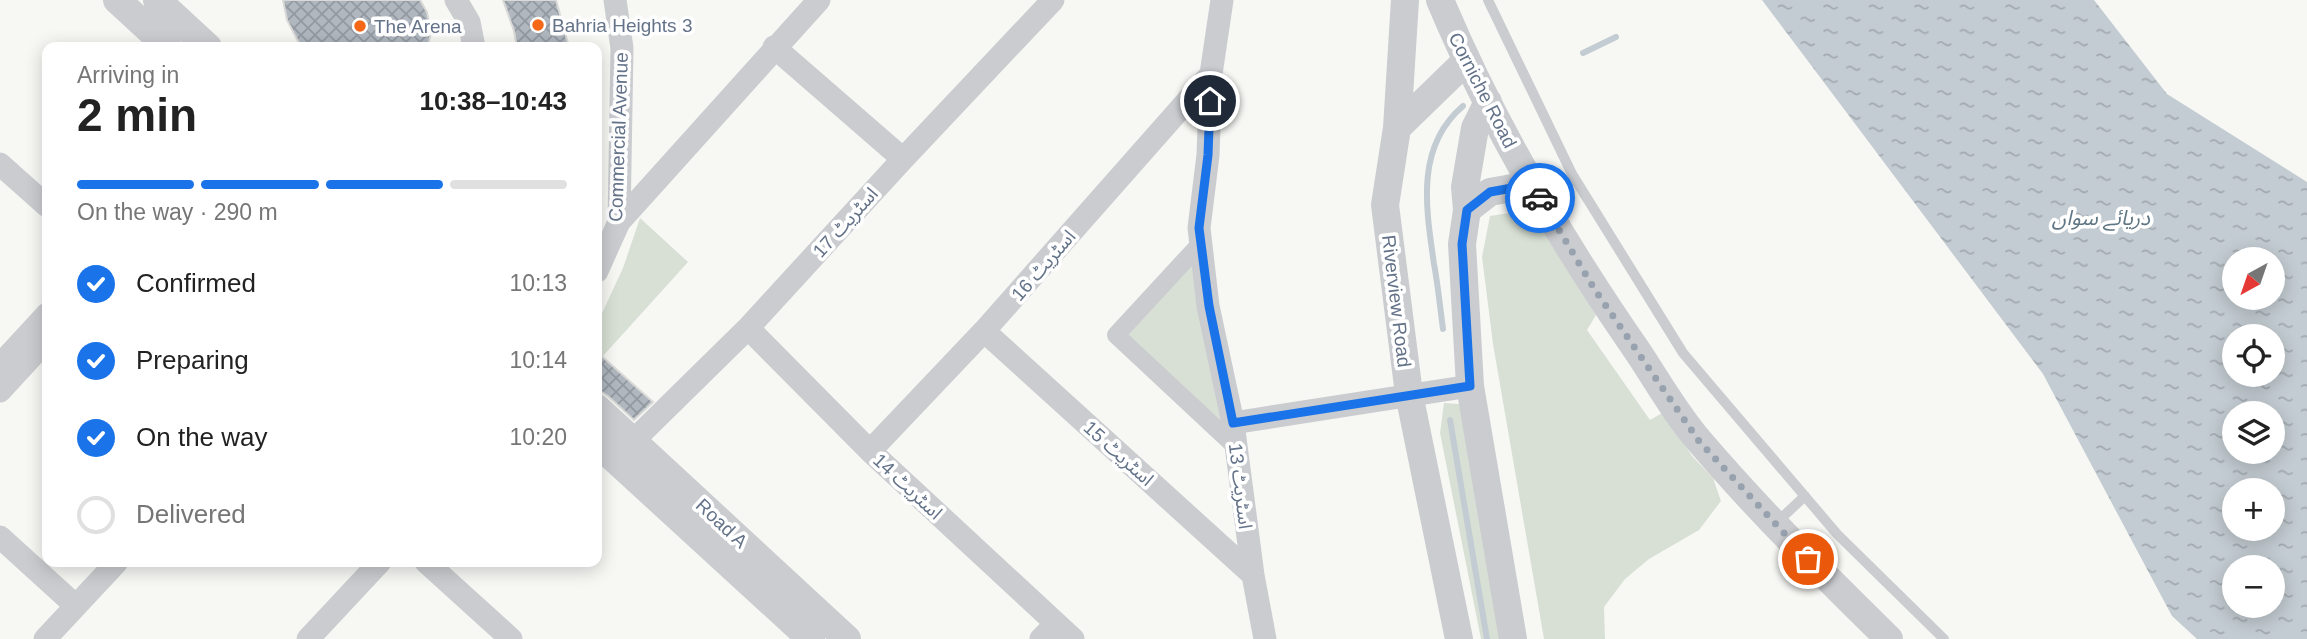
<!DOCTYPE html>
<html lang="en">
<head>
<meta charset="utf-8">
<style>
	:root { --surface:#fff; --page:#f2f2f2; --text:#222; --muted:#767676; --line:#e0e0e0; --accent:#1a73e8 }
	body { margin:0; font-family:Helvetica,"Noto Sans Arabic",sans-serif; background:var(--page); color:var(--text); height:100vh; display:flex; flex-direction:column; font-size:26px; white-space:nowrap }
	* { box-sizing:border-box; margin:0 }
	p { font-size:23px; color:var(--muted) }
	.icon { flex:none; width:38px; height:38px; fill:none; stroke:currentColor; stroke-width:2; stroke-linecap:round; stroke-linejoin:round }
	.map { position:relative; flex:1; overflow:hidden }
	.drawer { position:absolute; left:42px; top:42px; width:560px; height:525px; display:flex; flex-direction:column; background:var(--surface); border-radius:14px; box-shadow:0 4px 18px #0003 }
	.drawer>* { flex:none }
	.needle { width:46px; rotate:220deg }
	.buttons { position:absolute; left:2222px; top:247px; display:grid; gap:14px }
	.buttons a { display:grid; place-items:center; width:63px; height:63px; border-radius:50%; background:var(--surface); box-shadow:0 4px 18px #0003; font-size:35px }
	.pin { position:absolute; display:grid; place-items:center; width:60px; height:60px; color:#fff; margin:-30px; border:4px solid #fff; border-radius:50%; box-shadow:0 2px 7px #0007 }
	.courier { position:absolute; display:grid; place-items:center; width:70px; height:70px; margin:-35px; border:5px solid #1a73e8; border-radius:50%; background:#fff; color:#222; box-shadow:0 2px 9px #0007 }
	.head em { font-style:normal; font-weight:700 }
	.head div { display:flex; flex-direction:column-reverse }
	.head { display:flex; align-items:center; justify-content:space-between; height:119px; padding:0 35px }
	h1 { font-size:46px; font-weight:700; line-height:52px }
	.bar { display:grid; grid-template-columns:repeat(4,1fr); gap:10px 7px; align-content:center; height:84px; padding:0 35px }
	.bar i { height:9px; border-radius:5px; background:var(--line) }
	.bar .on { background:var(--accent) }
	.bar p { grid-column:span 4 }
	ol { padding:0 35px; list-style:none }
	li { display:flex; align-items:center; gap:21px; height:77px }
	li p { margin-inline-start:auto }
	li .icon { padding:7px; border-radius:50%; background:var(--accent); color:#fff; stroke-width:4 }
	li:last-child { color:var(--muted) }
	li i { width:38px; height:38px; border:4px solid var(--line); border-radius:50% }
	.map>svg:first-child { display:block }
	.park { fill:#d8e0d5 }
	.water { fill:url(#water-ripples); fill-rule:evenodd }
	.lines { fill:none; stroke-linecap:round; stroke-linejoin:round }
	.stream { stroke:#c3ccd2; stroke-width:6 }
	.building { fill:url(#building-cross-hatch); stroke:#d9d9d7; stroke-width:2 }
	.service { stroke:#caccd0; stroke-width:10 }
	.pedestrian { stroke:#caccd0; stroke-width:18 }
	.minor { stroke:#caccd0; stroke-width:23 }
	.tertiary { stroke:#caccd0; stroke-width:28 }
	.done { stroke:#97a2ae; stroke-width:7; stroke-dasharray:0 12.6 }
	.route { stroke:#1a73e8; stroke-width:9 }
	.poi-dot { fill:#f46818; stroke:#fff; stroke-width:2.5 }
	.labels { text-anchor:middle; stroke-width:7; stroke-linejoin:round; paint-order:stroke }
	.poi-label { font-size:19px; fill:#647389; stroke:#fff; text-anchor:start }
	.street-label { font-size:19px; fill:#647389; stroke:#fff }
	.water-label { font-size:21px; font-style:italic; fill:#5f7684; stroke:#fff }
</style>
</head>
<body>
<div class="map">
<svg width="2307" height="639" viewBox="0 0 2307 639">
	<defs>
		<pattern id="water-ripples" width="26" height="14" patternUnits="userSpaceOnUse" patternTransform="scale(1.75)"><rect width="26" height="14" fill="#c3ccd2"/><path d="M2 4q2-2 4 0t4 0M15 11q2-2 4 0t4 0" fill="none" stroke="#a2aab0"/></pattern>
		<pattern id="building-cross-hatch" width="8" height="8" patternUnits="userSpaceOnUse" patternTransform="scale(1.75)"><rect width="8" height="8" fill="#b0b7bf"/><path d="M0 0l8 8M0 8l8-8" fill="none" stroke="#9399a1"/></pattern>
	</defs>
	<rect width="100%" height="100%" fill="#f7f8f4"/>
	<!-- park -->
	<path class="park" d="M 1522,211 L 1548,226 L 1596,315 L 1587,330 L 1650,420 L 1664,412 L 1692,456 L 1713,478 L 1721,501 L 1699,530 L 1649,559 L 1625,579 L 1604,607 L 1605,639 L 1544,639 L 1493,344 L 1482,257 L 1490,216 Z
		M 640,218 L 688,262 L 603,356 L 597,350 L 597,324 L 623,268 Z
		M 1192,257 L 1232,444 L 1119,340 Z
		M 1444,403 L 1459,404 L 1507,639 L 1481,639 L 1440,433 Z"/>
	<!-- water -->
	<path class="water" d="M 1762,0 L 2094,0 L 2167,94 L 2307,182 L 2307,639 L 2197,639 L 2172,616 L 2043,374 ZM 2235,259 L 2273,259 L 2273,298 L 2235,298 ZM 2235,336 L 2273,336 L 2273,374 L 2235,374 ZM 2235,413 L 2273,413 L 2273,452 L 2235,452 ZM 2235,490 L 2273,490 L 2273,528 L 2235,528 ZM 2235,567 L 2273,567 L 2273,606 L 2235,606 Z"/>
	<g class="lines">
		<!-- stream -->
		<path class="stream" d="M 1583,53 L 1616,37
			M 1443,329 C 1440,307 1438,285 1434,264 C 1426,208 1415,147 1463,106
			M 1450,420 L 1487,639"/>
	</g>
	<!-- building -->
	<path class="building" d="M 283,0 L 420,0 L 427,12 L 431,32 L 428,47 L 301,47 L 287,20 Z
		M 503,0 L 556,0 L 569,47 L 517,47 L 514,31 Z
		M 597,352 L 653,402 L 634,420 L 608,396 L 597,389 Z"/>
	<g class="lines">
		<!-- service -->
		<path class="service" d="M 1488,0 L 1572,174 L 1683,353 L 1837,534 L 1944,639
			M 1775,524 L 1805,496"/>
		<!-- pedestrian -->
		<path class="pedestrian" d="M 1201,243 L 1116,335 L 1237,448"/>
		<!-- minor -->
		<path class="minor" d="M 456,0 L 469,22 L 474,47
			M 1222,0 L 1211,74 L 1208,155 L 1199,228 L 1208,306 L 1233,423 L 1253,575 L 1265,639
			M 774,47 L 903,159
			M 0,164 L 47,206
			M 619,222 L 819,0
			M 597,271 L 619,222 L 622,48 L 615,0
			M 748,328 L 870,451 L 1073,639
			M 984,331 L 1253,575
			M 0,365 L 47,314
			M 0,391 L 47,340
			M 1233,423 L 1470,386
			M 633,441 L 748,328 L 903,159 L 1053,0
			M 870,451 L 984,331 L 1211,74
			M 0,537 L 76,606
			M 426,562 L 511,639
			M 45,639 L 117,562
			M 308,639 L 380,562
			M 1041,639 L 1056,624"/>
		<!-- tertiary -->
		<path class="tertiary" d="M 117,0 L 168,47
			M 157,0 L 208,47
			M 1405,0 L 1397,128 L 1385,205 L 1409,394 L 1459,639
			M 1440,0 C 1492,124 1561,241 1638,352 C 1658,382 1677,416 1701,443 C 1760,512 1825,576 1889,639
			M 1488,102 L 1475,128 L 1465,187 L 1467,210 L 1462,244 L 1470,386 L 1513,639
			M 1397,128 L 1466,61
			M 1467,210 L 1490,192 L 1523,186 L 1538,197
			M 597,408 L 847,639
			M 597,443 L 811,639"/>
	</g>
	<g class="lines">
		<!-- done -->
		<path class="done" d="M 1540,198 L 1595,290 L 1699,441 L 1808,559"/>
		<!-- route -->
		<path class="route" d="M 1210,101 L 1208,155 L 1199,228 L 1209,306 L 1233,423 L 1470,386 L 1462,244 L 1467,210 L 1490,192 L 1523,186 L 1540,198"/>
	</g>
	<!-- markers -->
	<g class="poi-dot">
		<circle cx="538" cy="25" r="7"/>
		<circle cx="360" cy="26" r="7"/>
	</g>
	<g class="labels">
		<!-- poi labels -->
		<g class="poi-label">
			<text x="552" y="32">Bahria Heights 3</text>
			<text x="374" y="33">The Arena</text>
		</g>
		<!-- street labels -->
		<g class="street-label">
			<text transform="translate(1483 90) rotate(63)" y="7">Corniche Road</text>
			<text transform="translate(618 137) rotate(-88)" y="7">Commercial Avenue</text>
			<text transform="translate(845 222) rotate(-48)" y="7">اسٹریٹ 17</text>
			<text transform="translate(1043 265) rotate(-49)" y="7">اسٹریٹ 16</text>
			<text transform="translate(1397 301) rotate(83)" y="7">Riverview Road</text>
			<text transform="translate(1119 453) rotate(42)" y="7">اسٹریٹ 15</text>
			<text transform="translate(908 486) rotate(43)" y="7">اسٹریٹ 14</text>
			<text transform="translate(1241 486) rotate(83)" y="7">اسٹریٹ 13</text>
			<text transform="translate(722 523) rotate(43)" y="7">Road A</text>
		</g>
		<!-- water labels -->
		<g class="water-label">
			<text x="2101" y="225">دریائے سواں</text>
		</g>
	</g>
</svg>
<div class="buttons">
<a><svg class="needle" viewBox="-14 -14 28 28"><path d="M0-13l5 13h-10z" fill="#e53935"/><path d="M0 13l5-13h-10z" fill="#767676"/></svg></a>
<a><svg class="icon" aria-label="locate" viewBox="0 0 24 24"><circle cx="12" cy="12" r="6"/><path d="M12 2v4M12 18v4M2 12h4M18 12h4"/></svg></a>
<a><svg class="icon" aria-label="layers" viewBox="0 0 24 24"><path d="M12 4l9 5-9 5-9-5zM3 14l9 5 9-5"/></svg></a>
<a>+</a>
<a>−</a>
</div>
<div class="pin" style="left:1808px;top:559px;background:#ea580c"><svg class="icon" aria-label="bag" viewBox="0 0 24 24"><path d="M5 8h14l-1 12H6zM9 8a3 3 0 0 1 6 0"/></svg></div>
<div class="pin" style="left:1210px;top:101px;background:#1f2937"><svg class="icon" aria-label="home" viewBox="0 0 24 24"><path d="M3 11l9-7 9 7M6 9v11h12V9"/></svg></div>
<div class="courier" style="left:1540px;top:198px"><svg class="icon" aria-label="car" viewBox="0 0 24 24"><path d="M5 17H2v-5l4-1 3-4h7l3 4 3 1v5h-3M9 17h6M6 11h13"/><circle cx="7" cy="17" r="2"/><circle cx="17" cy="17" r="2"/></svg></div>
<section class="drawer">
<div class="head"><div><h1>2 min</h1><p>Arriving in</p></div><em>10:38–10:43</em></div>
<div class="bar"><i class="on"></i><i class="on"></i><i class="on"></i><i></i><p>On the way · 290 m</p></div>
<ol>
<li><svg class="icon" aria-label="check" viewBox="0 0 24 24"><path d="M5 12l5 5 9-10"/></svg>Confirmed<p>10:13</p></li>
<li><svg class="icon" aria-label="check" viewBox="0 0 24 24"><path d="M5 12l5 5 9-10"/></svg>Preparing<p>10:14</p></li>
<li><svg class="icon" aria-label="check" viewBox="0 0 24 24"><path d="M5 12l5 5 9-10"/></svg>On the way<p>10:20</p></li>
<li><i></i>Delivered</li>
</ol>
</section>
</div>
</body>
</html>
